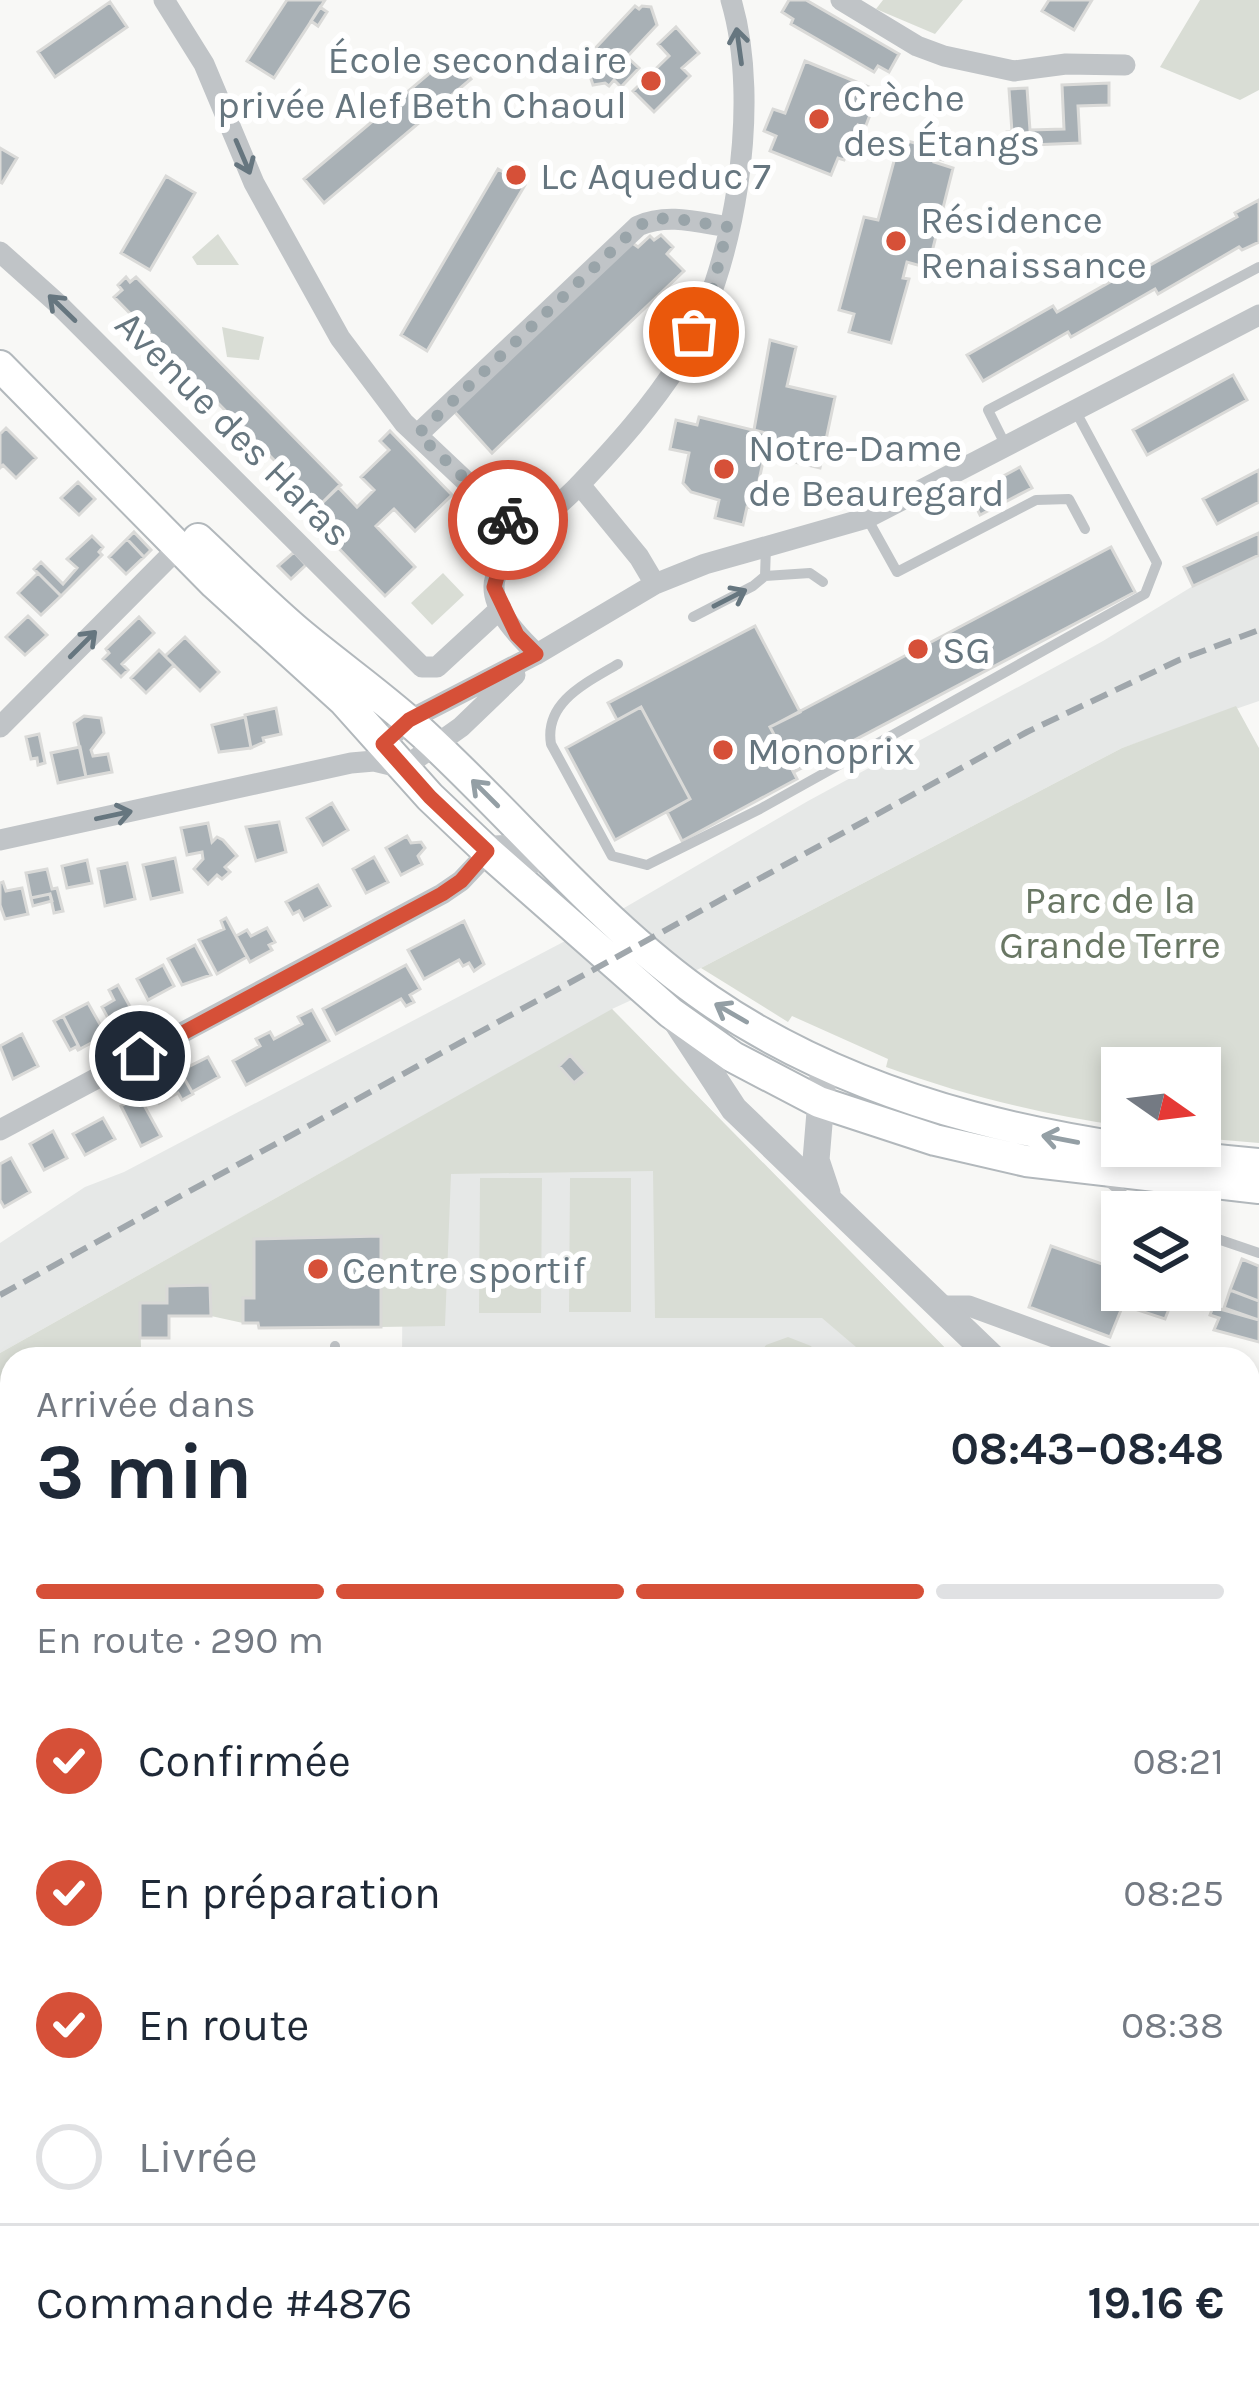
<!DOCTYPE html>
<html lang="fr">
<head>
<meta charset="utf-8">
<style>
	:root { --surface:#fff; --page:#f6f6f7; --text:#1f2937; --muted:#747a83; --line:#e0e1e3; --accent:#d65038 }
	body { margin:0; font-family:Karla,sans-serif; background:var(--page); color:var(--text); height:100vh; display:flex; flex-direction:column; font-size:45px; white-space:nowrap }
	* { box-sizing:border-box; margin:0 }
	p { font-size:39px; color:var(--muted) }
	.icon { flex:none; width:66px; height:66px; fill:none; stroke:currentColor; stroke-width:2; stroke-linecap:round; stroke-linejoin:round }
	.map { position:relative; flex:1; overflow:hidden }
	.sheet { position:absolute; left:0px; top:1347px; width:1260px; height:1059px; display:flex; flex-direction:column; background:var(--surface); border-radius:36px 36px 0 0; box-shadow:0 6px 18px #0003 }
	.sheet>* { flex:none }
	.needle { width:78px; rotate:104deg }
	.controls { position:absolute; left:1101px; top:1047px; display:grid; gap:24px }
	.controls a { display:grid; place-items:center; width:120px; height:120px; border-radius:0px; background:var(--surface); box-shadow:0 6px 18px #0003; font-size:60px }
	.pin { position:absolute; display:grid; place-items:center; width:102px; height:102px; color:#fff; margin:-51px; border:6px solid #fff; border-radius:50%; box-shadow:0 3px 12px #0007 }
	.courier { position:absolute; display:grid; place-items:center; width:120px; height:120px; margin:-60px; border:9px solid #d65038; border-radius:50%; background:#fff; color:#222; box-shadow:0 3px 15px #0007 }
	.overview em { font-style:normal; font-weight:700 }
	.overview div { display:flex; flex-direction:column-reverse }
	.overview { display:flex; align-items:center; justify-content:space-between; height:204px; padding:0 36px }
	h1 { font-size:78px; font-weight:700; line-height:90px }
	.bar { display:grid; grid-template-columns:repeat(4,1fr); gap:18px 12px; align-content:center; height:144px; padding:0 36px }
	.bar i { height:15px; border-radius:9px; background:var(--line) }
	.bar .selected { background:var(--accent) }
	.bar p { grid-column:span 4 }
	.line { display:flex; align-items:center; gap:30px; padding:0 36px; border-top:3px solid var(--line) }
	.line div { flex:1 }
	ol { padding:0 36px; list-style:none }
	li { display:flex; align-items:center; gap:36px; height:132px }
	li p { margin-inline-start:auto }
	li .icon { padding:12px; border-radius:50%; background:var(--accent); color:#fff; stroke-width:4 }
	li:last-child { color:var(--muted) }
	li i { width:66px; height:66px; border:6px solid var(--line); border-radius:50% }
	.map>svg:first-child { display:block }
	.built { fill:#e6e8e7 }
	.green { fill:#d9ddd5 }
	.building { fill:#a8b0b5; stroke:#dadad8; stroke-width:3 }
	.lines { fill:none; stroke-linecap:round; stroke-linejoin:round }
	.secondary-casing { stroke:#b2b8bc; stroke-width:34 }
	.service { stroke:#c0c4c7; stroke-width:10 }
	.minor { stroke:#c0c4c7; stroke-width:21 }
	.tertiary { stroke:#c0c4c7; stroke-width:27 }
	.secondary { stroke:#fff; stroke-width:30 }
	.rail { stroke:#a0a7ac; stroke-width:6; stroke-dasharray:18 9; stroke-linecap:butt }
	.oneway { stroke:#66767f }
	.oneway2 { stroke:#949fa5 }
	.done { stroke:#99a4a9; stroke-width:12; stroke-dasharray:0 21.6 }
	.route { stroke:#d65038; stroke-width:15 }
	.poi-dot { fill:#d65038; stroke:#fff; stroke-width:4.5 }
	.labels { text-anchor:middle; stroke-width:12; stroke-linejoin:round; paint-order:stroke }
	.poi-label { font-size:39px; fill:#66767f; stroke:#fff; text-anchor:start }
	.street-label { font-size:39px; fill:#66767f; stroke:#fff }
	.park-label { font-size:39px; fill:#697764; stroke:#fff }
</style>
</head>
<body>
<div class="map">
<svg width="1259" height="2404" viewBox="0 0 1259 2404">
	<rect width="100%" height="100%" fill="#f8f8f6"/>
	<!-- built -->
	<path class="built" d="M 1259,555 L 1259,701 L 1122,748 L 701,968 L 612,1009 L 956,1359 L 402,1359 L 403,1215 L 356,1153 L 0,1353 L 0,1243 L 85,1187 L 124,1172 L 588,929 L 808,801 L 1103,641 L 1193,586 Z"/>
	<!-- green -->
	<path class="green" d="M 883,0 L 963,0 L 935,34 L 876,9 Z
		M 1200,0 L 1259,0 L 1259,90 L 1240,100 L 1160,67 Z
		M 218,234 L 239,265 L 197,265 L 192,257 Z
		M 222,327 L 264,337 L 259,360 L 227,357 Z
		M 443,573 L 464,595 L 432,625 L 411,603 Z
		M 1236,706 L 1259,748 L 1259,1143 L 1200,1138 L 1200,1068 L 1122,1068 L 1122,1126 C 1041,1114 963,1095 886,1067 L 888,1059 L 792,1016 L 788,1022 L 701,968 L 1122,748 Z
		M 612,1009 L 956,1359 L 870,1359 L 822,1318 L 655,1318 L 653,1171 L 451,1174 L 445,1326 L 381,1327 L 381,1236 L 255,1239 L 254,1298 L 243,1299 L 243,1323 L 211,1316 L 210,1286 L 168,1286 L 167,1303 L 140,1304 L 141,1349 L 221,1349 L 258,1359 L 12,1359 L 12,1393 L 0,1417 L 0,1353 Z
		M 480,1178 L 542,1178 L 541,1313 L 479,1313 Z
		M 570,1178 L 631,1178 L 631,1312 L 569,1312 Z
		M 788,1337 L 811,1346 L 820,1359 L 756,1359 L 766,1345 Z
		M 0,1469 L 12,1488 L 12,1553 L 0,1553 Z
		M 1248,1666 L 1259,1677 L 1259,2404 L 0,2404 L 0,1707 L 12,1699 L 12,2394 L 1248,2394 Z"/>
	<!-- building -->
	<path class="building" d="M 287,0 L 325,0 L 274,78 L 247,61 Z
		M 789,0 L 806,0 L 899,54 L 889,72 L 878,66 L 874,72 L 791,24 L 793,19 L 782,12 Z
		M 1049,0 L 1092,0 L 1074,30 L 1042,11 Z
		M 110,2 L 127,27 L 55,77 L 38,52 Z
		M 635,6 L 639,9 L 642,6 L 651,7 L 657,25 L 627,57 L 639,68 L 621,87 L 614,80 L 609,86 L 605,83 L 593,85 L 590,76 L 595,63 L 588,56 Z
		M 320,7 L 327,12 L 318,26 L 311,21 Z
		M 676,27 L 699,53 L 682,68 L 690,76 L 654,112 L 633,91 L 669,56 L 658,44 Z
		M 451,55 L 471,79 L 324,203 L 304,179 Z
		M 805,61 L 879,91 L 865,128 L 858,125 L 844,160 L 838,158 L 831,175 L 770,151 L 776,136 L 764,131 L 773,109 L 785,113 Z
		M 1109,83 L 1109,105 L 1078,106 L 1080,143 L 1031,145 L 1030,151 L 1007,152 L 1007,132 L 1012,132 L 1009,89 L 1027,88 L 1030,130 L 1064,129 L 1062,85 Z
		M 900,139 L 945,151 L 943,160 L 935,158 L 934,162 L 953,168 L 928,268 L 907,262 L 903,278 L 909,279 L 891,343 L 849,332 L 854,314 L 839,310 L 864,217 L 878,220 Z
		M 0,148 L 17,158 L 2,183 L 0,182 Z
		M 511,166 L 526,175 L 521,183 L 506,174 Z
		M 498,169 L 525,185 L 427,351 L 401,335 Z
		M 166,176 L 195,193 L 150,270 L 121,253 Z
		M 1259,200 L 1259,242 L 1242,250 L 1239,247 L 1158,294 L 1155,289 L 1071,337 L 1068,332 L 983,381 L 967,355 L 1053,306 L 1057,312 L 1140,265 L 1143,269 L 1237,217 L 1235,213 Z
		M 661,235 L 673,247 L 667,254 L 684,271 L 492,453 L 452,409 L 631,242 L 638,247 L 650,236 L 654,240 Z
		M 126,277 L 130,282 L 136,277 L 341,485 L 319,506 L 114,297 L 122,290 L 118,285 Z
		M 770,340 L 796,347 L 787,386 L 835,397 L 820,468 L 765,455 L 769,434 L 754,430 Z
		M 1233,375 L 1247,400 L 1147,455 L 1133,430 Z
		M 699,417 L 769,434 L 753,508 L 747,507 L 743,525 L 715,518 L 719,500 L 691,492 L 683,483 L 689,453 L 670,449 L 676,420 L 697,425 Z
		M 6,428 L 36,458 L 16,478 L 3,465 L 0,468 L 0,434 Z
		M 390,431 L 452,495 L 415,531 L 394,509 L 376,526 L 415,567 L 385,596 L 318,527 L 329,516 L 319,506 L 338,487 L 357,507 L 374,490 L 361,477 L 389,450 L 380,441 Z
		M 1020,467 L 1032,488 L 980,515 L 970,494 Z
		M 1259,470 L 1259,502 L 1217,524 L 1203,499 Z
		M 78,482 L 95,499 L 79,515 L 61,498 Z
		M 134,532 L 151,550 L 144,557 L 127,539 Z
		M 1259,533 L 1259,555 L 1193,586 L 1184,567 Z
		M 92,536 L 103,547 L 99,552 L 102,555 L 61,596 L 34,569 L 41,562 L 63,584 L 77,568 L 67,559 Z
		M 127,539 L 144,557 L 126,574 L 109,557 Z
		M 1111,547 L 1135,592 L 794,772 L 770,727 Z
		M 294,552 L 306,565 L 291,579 L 278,566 Z
		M 38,573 L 61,596 L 41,615 L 18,593 Z
		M 28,616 L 47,635 L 25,655 L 6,637 Z
		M 139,617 L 154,633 L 122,664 L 128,670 L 121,677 L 103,659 L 109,653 L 106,649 Z
		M 755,626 L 800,712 L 770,727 L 797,779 L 682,841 L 667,812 L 690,799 L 641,707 L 617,720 L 608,703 Z
		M 185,637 L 219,672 L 200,691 L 165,656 Z
		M 159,650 L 174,665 L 146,693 L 131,678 Z
		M 641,707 L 690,799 L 615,840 L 566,748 Z
		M 276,708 L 281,734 L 263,738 L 264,742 L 251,748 L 245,715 Z
		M 84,716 L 101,718 L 104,733 L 91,750 L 93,756 L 108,754 L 112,772 L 86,777 L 74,723 Z
		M 245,717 L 251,748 L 219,752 L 212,725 Z
		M 39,734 L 45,763 L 38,765 L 37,758 L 31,759 L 26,737 Z
		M 80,747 L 86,777 L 58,783 L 51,753 Z
		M 332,803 L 348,830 L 323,845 L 307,818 Z
		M 279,822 L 286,852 L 256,861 L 246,827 Z
		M 208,823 L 212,842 L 217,837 L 223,840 L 237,856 L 225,867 L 230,872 L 222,879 L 217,875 L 208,884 L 194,869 L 203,859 L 202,852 L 187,855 L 181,828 Z
		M 407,836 L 411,843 L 421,842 L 425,848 L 418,856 L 422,864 L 401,875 L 386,848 Z
		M 374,857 L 388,882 L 366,893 L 353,869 Z
		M 175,858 L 182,892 L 151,899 L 143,865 Z
		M 87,860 L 92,883 L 67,888 L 62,866 Z
		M 127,863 L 135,899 L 105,906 L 98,869 Z
		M 47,869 L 52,889 L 57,888 L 63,911 L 54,913 L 50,894 L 31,898 L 26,873 Z
		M 3,882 L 6,891 L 22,888 L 28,914 L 5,919 L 0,905 L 0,883 Z
		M 318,885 L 330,906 L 304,920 L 299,911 L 293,914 L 286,902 Z
		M 50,894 L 52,901 L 33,906 L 31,898 Z
		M 226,918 L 247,957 L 217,974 L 199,940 L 224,929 L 221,921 Z
		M 464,921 L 484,964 L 474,971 L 469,963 L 463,966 L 459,960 L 424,979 L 408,950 Z
		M 267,928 L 275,942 L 269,945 L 272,950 L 250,962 L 236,936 L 247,930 L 251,936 Z
		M 195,945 L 211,975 L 182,985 L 168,959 Z
		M 163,965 L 174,986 L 148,1000 L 137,979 Z
		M 406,965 L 420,989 L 410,995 L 414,1002 L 406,1006 L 401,999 L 336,1034 L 323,1009 Z
		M 118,985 L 138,1021 L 116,1033 L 102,1007 L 114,1000 L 109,990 Z
		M 88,1003 L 106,1035 L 80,1049 L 63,1016 Z
		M 312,1010 L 329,1041 L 246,1085 L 233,1061 L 260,1046 L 256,1039 L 270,1032 L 274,1039 L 302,1024 L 298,1017 Z
		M 63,1016 L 80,1049 L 78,1050 L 76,1047 L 70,1050 L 54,1021 Z
		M 22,1034 L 38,1066 L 13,1079 L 0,1046 Z
		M 570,1055 L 586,1073 L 574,1083 L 559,1066 Z
		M 208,1057 L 219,1077 L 192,1092 L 180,1071 Z
		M 180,1071 L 193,1094 L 182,1100 L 178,1093 L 159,1103 L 148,1084 L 169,1072 L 171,1076 Z
		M 139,1096 L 161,1136 L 141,1146 L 121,1106 Z
		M 103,1118 L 115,1139 L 85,1155 L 73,1134 Z
		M 53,1131 L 67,1158 L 44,1170 L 30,1144 Z
		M 11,1158 L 30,1192 L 4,1207 L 0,1200 L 0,1164 Z
		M 381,1236 L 381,1327 L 259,1328 L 258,1323 L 243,1323 L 243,1298 L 254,1298 L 254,1239 Z
		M 1051,1246 L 1122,1271 L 1122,1290 L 1176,1291 L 1165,1319 L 1123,1305 L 1110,1337 L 1029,1307 Z
		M 1242,1259 L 1259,1266 L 1259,1301 L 1230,1290 Z
		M 210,1285 L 211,1316 L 169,1316 L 169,1338 L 140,1338 L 140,1303 L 167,1303 L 167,1286 Z
		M 1230,1290 L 1259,1301 L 1259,1320 L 1224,1308 Z
		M 1213,1307 L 1259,1320 L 1259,1342 L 1214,1330 L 1219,1318 L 1210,1315 Z
		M 0,1572 L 12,1572 L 12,1605 L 0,1605 Z"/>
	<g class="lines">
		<!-- secondary casing -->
		<g class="secondary-casing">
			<path id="secondary" d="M 0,366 L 215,584 L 344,701 L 430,797 L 487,851 L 671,1013 L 733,1057 L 819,1102 L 935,1140 L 1026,1161 L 1259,1188
				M 198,539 C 231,570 263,602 298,632 C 342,669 389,701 431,741 C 523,827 605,928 709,1000 C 871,1111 1067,1147 1259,1164"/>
		</g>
		<!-- service -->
		<path class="service" d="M 1006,446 L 988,410 L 1259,267
			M 867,518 L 897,572 L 1036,500 L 1069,499 L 1085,529
			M 766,546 L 765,576 L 810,573 L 823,582
			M 693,617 L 753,586 L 765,576
			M 618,664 C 586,683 544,702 551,744 L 612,856 L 647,865 L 760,809 L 1145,594 L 1157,563 L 1075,410
			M 1103,1177 L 1144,1212
			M 1200,1233 L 1259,1253
			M 335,1346 L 335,1359
			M 1248,1571 L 1259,1581"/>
		<!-- minor -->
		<path class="minor" d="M 164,0 L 204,64 L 254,183 L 340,338 L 404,423 L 525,537
			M 841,0 L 917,46 L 944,56 L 1014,71 L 1066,64 L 1125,65
			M 0,252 L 57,303 L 422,667 L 437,667 L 501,608
			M 418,434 L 638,226 C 667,213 697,222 728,227
			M 580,485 L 639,557 L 655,584
			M 537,654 C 520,638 493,611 494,586 C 495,552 559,508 581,483 C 616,446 652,406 679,363 C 735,271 762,104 731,0
			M 0,727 L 178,548
			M 383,744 L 409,720 L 537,654 L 655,584 L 705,564 L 867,518 L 1259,315
			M 0,840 L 351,763 L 374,761 L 403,768 L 461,727 L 515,675
			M 0,1130 L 442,894 L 461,881 L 494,846 L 514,845 L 534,863
			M 942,1306 L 969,1306 L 1114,1359
			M 0,1681 L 12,1686"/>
		<!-- tertiary -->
		<path class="tertiary" d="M 677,1022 L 734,1109 L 994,1359
			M 824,1064 L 816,1160 L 827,1193
			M 1248,1621 L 1259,1632"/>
		<!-- secondary -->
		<use href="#secondary" class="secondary"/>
		<!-- rail -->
		<path class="rail" d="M 0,1295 L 1027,732 L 1179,660 L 1259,630"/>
	</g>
	<!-- one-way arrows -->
	<defs><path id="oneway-shaft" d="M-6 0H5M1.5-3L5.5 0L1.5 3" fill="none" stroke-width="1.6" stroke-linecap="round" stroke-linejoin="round" transform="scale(3)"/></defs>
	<g class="oneway">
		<use href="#oneway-shaft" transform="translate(739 46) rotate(-98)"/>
		<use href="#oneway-shaft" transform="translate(243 157) rotate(67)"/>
		<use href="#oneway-shaft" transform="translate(62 308) rotate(-136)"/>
		<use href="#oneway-shaft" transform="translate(730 598) rotate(-27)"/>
		<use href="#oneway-shaft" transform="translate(83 644) rotate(-45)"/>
		<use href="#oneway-shaft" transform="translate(114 815) rotate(-12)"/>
	</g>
	<g class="oneway2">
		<use href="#oneway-shaft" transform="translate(485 793) rotate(-135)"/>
		<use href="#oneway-shaft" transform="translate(731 1013) rotate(-150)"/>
		<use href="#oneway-shaft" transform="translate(1060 1139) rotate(-169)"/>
	</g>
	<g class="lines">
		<!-- done -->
		<path class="done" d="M 508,520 L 418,434 L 638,226 L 653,219 L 672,218 L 728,227 L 709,302 L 694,332"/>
		<!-- route -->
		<path class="route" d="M 140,1056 L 442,894 L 461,881 L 487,851 L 430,797 L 383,744 L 409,720 L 536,654 L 517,635 L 494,587 L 501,563 L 526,537 L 508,520"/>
	</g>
	<!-- markers -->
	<g class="poi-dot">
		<circle cx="651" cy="81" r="12"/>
		<circle cx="819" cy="119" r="12"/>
		<circle cx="516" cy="175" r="12"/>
		<circle cx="896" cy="241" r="12"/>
		<circle cx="724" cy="469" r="12"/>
		<circle cx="918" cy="649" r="12"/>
		<circle cx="723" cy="750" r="12"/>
		<circle cx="318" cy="1269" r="12"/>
	</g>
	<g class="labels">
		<!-- poi labels -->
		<g class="poi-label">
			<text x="627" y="73" text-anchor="end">École secondaire<tspan x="627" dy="45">privée Alef Beth Chaoul</tspan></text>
			<text x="843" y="111">Crèche<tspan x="843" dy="45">des Étangs</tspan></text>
			<text x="540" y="189">Lc Aqueduc 7</text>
			<text x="920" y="233">Résidence<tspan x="920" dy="45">Renaissance</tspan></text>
			<text x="748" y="461">Notre-Dame<tspan x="748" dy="45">de Beauregard</tspan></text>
			<text x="942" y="663">SG</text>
			<text x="747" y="764">Monoprix</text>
			<text x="342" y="1283">Centre sportif</text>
		</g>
		<!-- street labels -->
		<g class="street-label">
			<text transform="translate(234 428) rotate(45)" y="14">Avenue des Haras</text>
		</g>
		<!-- park labels -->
		<g class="park-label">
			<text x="1110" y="913">Parc de la<tspan x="1110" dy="45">Grande Terre</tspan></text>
		</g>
	</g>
</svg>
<div class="controls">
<a><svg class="needle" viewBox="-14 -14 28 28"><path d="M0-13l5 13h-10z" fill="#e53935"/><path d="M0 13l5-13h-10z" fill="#747a83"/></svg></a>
<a><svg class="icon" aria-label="layers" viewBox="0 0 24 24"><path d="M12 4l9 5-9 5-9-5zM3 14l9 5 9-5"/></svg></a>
</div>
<div class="pin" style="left:694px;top:332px;background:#ea580c"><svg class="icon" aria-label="bag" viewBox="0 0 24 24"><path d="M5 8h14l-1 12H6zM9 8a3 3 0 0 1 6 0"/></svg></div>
<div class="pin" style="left:140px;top:1056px;background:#1f2937"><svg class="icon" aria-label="home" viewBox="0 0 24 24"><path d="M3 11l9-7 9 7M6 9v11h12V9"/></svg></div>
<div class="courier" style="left:508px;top:520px"><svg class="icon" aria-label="bike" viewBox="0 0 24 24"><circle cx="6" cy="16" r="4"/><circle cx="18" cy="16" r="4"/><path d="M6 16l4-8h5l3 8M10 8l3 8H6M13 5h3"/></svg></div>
<section class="sheet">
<div class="overview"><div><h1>3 min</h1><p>Arrivée dans</p></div><em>08:43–08:48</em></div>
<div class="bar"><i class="selected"></i><i class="selected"></i><i class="selected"></i><i></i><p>En route · 290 m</p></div>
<ol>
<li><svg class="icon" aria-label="check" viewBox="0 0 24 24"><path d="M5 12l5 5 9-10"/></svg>Confirmée<p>08:21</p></li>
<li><svg class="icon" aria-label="check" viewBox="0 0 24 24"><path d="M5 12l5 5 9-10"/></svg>En préparation<p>08:25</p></li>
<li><svg class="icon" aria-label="check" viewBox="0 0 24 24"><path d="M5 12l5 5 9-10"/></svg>En route<p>08:38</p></li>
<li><i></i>Livrée</li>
</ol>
<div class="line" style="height:156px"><div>Commande #4876</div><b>19.16 €</b></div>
</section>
</div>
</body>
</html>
